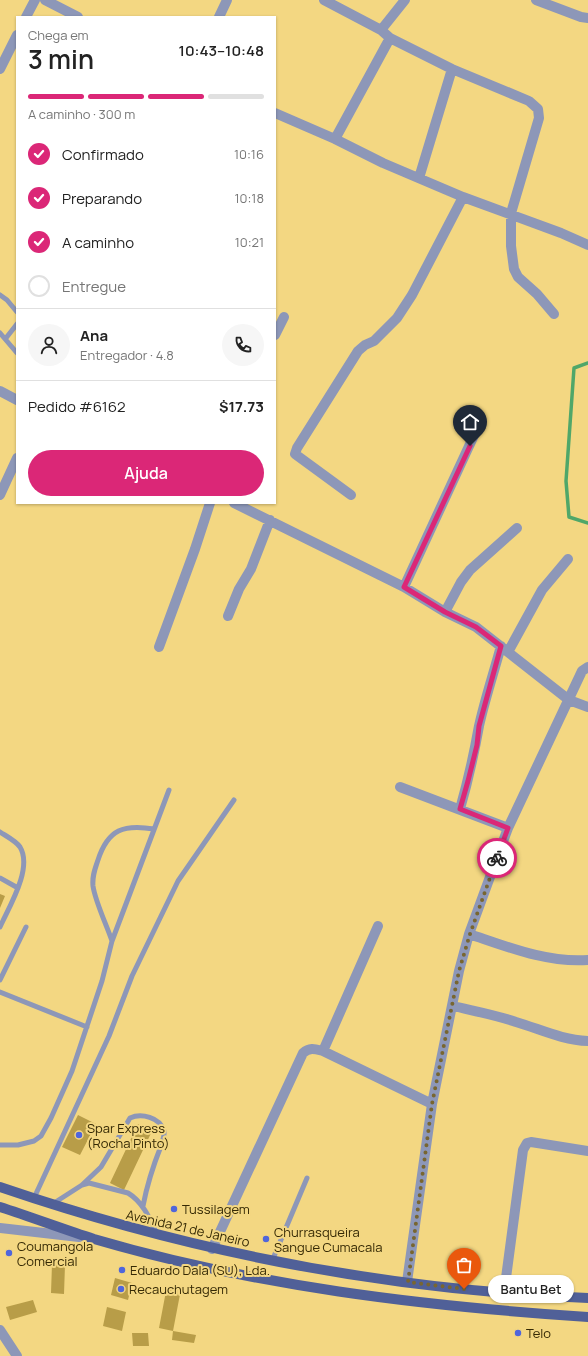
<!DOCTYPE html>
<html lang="pt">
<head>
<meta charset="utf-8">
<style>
	:root { --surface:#fff; --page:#f6f6f6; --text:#222; --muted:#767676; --line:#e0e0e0; --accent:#db2777 }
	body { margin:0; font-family:Manrope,sans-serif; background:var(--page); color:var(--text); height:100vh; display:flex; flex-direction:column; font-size:15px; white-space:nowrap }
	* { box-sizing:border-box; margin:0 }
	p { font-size:13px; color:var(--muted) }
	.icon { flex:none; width:22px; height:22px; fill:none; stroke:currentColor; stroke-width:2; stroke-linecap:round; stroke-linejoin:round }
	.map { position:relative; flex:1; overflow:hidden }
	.side { position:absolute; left:16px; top:16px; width:260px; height:488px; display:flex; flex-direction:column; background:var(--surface); border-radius:0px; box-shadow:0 1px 3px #0004 }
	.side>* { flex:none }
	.pin { position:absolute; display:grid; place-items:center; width:34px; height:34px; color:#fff; margin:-41px -17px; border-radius:50% 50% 50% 0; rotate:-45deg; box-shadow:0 0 4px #0007 }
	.pin .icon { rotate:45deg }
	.courier { position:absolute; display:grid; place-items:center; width:40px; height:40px; margin:-20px; border:3px solid #db2777; border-radius:50%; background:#fff; color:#222; box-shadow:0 1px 5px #0007 }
	.bubble { position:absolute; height:28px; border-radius:14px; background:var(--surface); box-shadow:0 1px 3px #0004; font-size:13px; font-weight:600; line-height:28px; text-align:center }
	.summary em { font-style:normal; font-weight:600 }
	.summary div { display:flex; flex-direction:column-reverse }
	.summary { display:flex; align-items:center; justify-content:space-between; height:68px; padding:0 12px }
	h1 { font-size:26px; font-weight:600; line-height:30px }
	.bar { display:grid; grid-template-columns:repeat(4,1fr); gap:6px 4px; align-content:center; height:48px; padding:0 12px }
	.bar i { height:5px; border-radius:3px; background:var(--line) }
	.bar .active { background:var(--accent) }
	.bar p { grid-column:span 4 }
	.line { display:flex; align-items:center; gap:10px; padding:0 12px; border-top:1px solid var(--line) }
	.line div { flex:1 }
	.round { display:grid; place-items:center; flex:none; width:42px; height:42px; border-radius:21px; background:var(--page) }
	ol { padding:0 12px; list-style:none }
	li { display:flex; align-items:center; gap:12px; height:44px }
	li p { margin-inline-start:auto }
	li .icon { padding:4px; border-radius:50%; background:var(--accent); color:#fff; stroke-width:4 }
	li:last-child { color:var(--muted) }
	li i { width:22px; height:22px; border:2px solid var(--line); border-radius:50% }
	.cta { display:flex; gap:8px; margin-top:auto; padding:8px 12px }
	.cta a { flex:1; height:46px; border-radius:24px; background:var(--accent); color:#fff; font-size:16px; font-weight:600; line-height:46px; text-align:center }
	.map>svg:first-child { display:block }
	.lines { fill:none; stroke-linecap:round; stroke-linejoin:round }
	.stream { stroke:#50a769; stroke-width:3.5 }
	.building { fill:#b89d48 }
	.service { stroke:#8d97b8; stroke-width:5 }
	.minor { stroke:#8d97b8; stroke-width:10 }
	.primary { stroke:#506098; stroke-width:10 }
	.done { stroke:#786630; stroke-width:4; stroke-dasharray:0 7.2 }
	.route { stroke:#db2777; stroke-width:5 }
	.poi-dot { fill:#4f66db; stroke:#f3d782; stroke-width:1.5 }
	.labels { text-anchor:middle; stroke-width:4; stroke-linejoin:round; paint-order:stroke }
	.poi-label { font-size:13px; fill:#352904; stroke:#f3d782; text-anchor:start }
	.street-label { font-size:13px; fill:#352904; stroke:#f3d782 }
</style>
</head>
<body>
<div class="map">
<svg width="588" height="1356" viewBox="0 0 588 1356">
	<rect width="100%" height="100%" fill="#f3d782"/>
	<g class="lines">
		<!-- stream -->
		<path class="stream" d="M 588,363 L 574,368 L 566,481 L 569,517 L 588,523"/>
	</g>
	<!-- building -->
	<path class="building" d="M 0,894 L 5,896 L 0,908 Z
		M 78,1115 L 96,1124 L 80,1155 L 62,1147 Z
		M 138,1124 L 152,1131 L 124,1190 L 110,1183 Z
		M 52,1264 L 65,1265 L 64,1294 L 51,1293 Z
		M 115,1278 L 132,1283 L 128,1300 L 111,1295 Z
		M 167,1286 L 181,1289 L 173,1331 L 159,1328 Z
		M 33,1300 L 37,1312 L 10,1320 L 6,1307 Z
		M 107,1307 L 126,1312 L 122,1331 L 103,1326 Z
		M 173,1331 L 196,1335 L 194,1343 L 172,1340 Z
		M 132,1333 L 148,1333 L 149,1346 L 133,1346 Z"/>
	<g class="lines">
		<!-- service -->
		<path class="service" d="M 0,295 L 7,300 L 17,312
			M 0,333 L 17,353
			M 6,338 L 17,324
			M 0,832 C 6,836 16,841 20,847 C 33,868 9,907 0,927
			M 0,878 L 18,888
			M 112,941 C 107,926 95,901 93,886 C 92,876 95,869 98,860 C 108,829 124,824 154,829
			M 0,980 L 26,927
			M 0,992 L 87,1027
			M 0,1145 L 18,1145 L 34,1141 L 41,1136 L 51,1118 L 72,1071 L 102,981 L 112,941 L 169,790
			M 82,1185 L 101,1167 L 130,1118 C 141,1113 160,1117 164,1131 C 165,1136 162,1142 161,1146 C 153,1166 147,1185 143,1206
			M 34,1198 L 109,1036 L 132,976 L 178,881 L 234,800
			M 54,1203 L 82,1185 L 89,1183 L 128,1193 C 143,1202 150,1219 157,1234
			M 272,1261 L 307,1178"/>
		<!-- minor -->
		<path class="minor" d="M 45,0 L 78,17
			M 324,0 L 381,30
			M 536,0 L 581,17 L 588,18
			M 26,17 L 35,0
			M 219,17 L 227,0
			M 390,38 L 452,69 L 529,101 L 538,109 L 539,118 L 511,213 L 511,246 L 514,269 L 518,277 L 537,294 L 554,314
			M 0,69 L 17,35
			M 275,113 L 335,139 L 383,163 L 463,197 L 561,233 L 588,245
			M 335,139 L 390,38 L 381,30 L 405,0
			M 419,178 L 452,69
			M 275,335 L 284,317
			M 0,391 L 17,400
			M 0,495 L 17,458
			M 351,495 L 295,454 L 297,448 L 358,351 L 365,345 L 374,341 L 397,318 L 412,295 L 463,197
			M 234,503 L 404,587 L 445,612 L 476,627 L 569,700 L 588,707
			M 404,587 L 476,431
			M 445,612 L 461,582 L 470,570 L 517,528
			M 228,616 L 239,589 L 251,569 L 270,520
			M 159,647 L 195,549 L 210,503
			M 508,652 L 542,590 L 568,559
			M 400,787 L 508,828
			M 460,809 C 468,781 474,754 479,726 C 485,699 494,672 501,646
			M 469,934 C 508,947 547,963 588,960
			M 453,1006 C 474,1011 496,1015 516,1022 C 540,1029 562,1040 588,1041
			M 323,1051 L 378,926
			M 0,1228 L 79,1237
			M 212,1249 L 303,1053 C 310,1047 315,1049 323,1051 L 432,1104
			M 407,1282 L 432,1104 L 459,971 L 469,934 L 508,828 L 582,671 L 588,667
			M 504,1293 L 523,1150 L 527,1143 L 531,1142 L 588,1151
			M 0,1330 L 17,1356"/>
		<!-- primary -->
		<path class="primary" d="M 0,1187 C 190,1252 388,1290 588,1298
			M 0,1207 C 31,1217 63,1229 94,1239 C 254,1286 422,1306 588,1317"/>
	</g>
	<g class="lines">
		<!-- done -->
		<path class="done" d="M 464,1289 L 408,1282 L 432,1104 L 459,971 L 470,934 L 497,858"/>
		<!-- route -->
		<path class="route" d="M 470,446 L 404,587 L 445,612 L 476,627 L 501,646 L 479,726 L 477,745 L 468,781 L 460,809 L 508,828 L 497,858"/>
	</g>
	<!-- markers -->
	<g class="poi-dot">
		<circle cx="79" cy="1135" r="4"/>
		<circle cx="174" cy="1209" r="4"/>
		<circle cx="266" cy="1239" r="4"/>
		<circle cx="9" cy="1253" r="4"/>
		<circle cx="122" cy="1270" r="4"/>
		<circle cx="121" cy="1289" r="4"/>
		<circle cx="518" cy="1333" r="4"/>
	</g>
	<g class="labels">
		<!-- poi labels -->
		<g class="poi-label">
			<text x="87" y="1133">Spar Express<tspan x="87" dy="15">(Rocha Pinto)</tspan></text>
			<text x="182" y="1214">Tussilagem</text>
			<text x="274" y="1237">Churrasqueira<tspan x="274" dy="15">Sangue Cumacala</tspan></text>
			<text x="17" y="1251">Coumangola<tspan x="17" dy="15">Comercial</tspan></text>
			<text x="130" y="1275">Eduardo Dala (SU), Lda.</text>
			<text x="129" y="1294">Recauchutagem</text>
			<text x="526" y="1338">Telo</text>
		</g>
		<!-- street labels -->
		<g class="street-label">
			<text transform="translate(188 1228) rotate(13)" y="5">Avenida 21 de Janeiro</text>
		</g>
	</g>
</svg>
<div class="pin" style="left:464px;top:1289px;background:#ea580c"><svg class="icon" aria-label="bag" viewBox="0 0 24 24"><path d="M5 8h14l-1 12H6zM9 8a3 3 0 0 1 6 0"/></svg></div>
<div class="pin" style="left:470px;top:446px;background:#1f2937"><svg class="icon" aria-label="home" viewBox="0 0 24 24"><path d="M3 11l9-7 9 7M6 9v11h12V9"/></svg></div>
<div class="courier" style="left:497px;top:858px"><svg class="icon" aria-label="bike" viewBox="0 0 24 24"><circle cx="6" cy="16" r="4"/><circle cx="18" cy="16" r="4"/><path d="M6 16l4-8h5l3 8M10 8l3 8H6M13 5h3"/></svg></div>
<div class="bubble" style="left:488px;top:1275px;width:86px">Bantu Bet</div>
<section class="side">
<div class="summary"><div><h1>3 min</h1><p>Chega em</p></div><em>10:43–10:48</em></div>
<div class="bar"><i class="active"></i><i class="active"></i><i class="active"></i><i></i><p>A caminho · 300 m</p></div>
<ol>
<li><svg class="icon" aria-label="check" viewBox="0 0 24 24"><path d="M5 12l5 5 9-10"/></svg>Confirmado<p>10:16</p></li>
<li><svg class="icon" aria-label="check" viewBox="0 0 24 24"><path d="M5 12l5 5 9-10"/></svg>Preparando<p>10:18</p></li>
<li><svg class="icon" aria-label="check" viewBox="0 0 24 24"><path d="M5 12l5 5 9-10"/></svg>A caminho<p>10:21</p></li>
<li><i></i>Entregue</li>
</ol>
<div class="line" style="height:72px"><a class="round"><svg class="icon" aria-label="person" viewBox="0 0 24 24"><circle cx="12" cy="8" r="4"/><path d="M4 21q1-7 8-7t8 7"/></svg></a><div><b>Ana</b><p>Entregador · 4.8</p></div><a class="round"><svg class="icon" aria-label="phone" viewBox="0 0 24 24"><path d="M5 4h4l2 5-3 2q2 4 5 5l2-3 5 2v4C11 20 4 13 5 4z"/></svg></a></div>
<div class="line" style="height:52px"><div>Pedido #6162</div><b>$17.73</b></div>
<div class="cta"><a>Ajuda</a></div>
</section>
</div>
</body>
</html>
